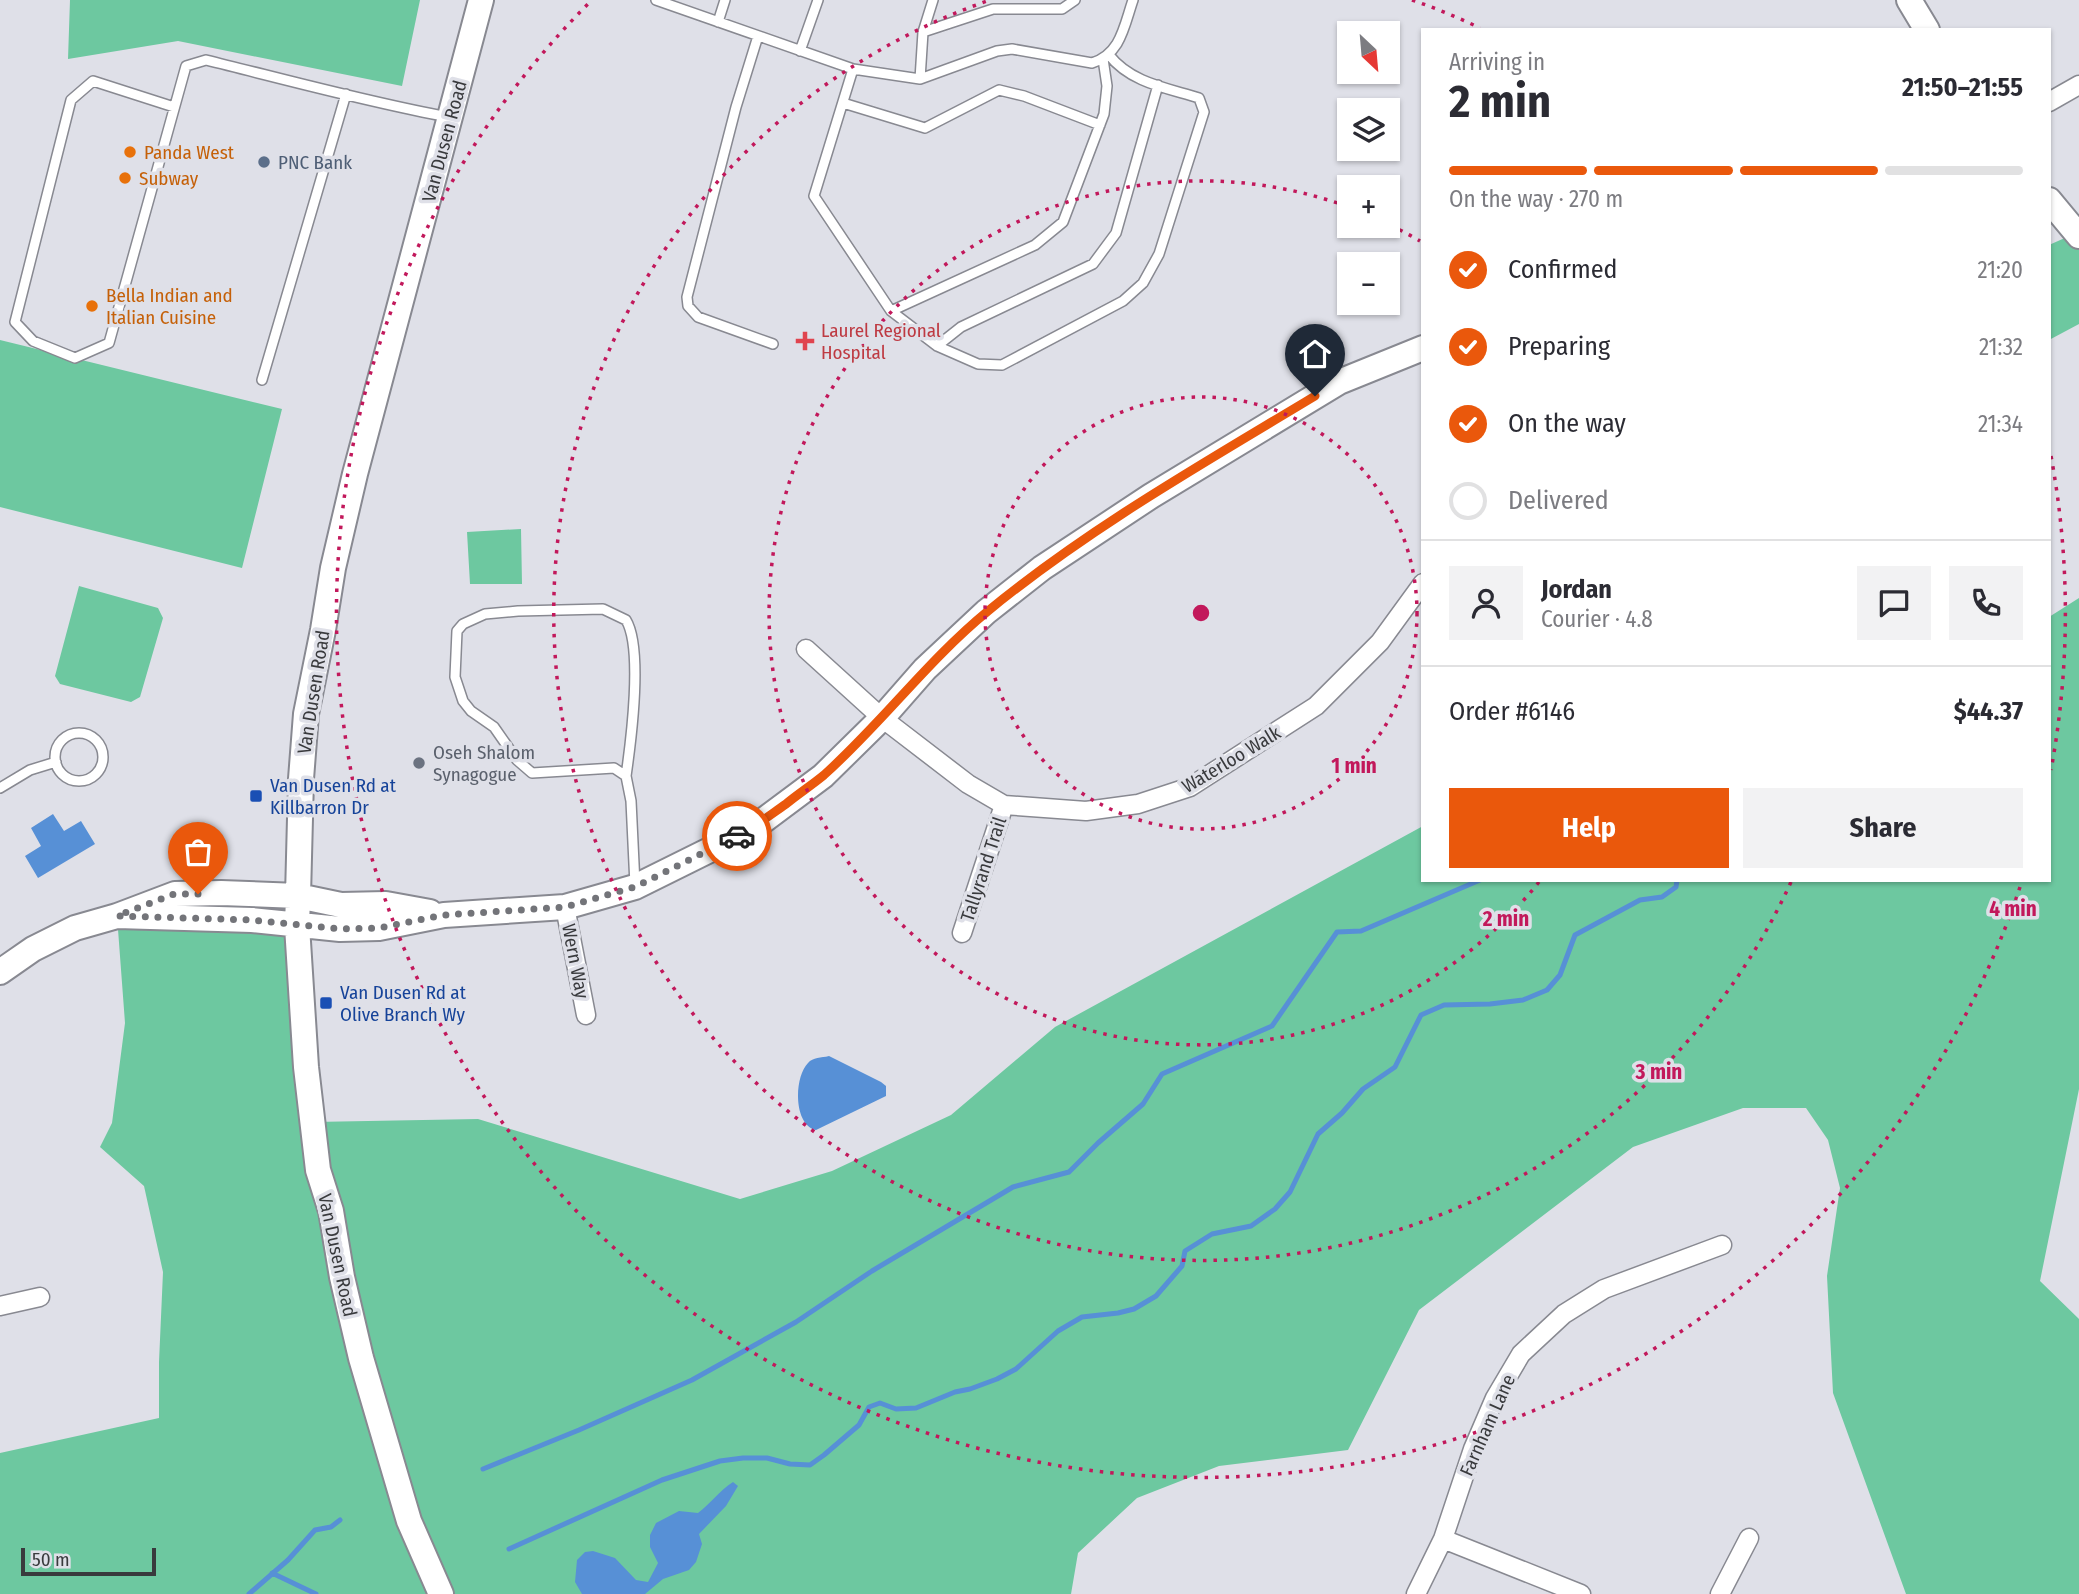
<!DOCTYPE html>
<html lang="en">
<head>
<meta charset="utf-8">
<style>
	:root { --surface:#fff; --page:#f2f2f3; --text:#2b2b33; --muted:#7c7c81; --line:#e1e1e2; --accent:#ea580c }
	body { margin:0; font-family:"Fira Sans Condensed",sans-serif; background:var(--page); color:var(--text); height:100vh; display:flex; flex-direction:column; font-size:26px; white-space:nowrap }
	* { box-sizing:border-box; margin:0 }
	p { font-size:23px; color:var(--muted) }
	.icon { flex:none; width:38px; height:38px; fill:none; stroke:currentColor; stroke-width:2; stroke-linecap:round; stroke-linejoin:round }
	.map { position:relative; flex:1; overflow:hidden }
	.panel { position:absolute; left:1421px; top:28px; width:630px; height:854px; display:flex; flex-direction:column; background:var(--surface); border-radius:0px; box-shadow:0 2px 5px #0004 }
	.panel>* { flex:none }
	.needle { width:46px; rotate:154deg }
	.fabs { position:absolute; left:1337px; top:21px; display:grid; gap:14px }
	.fabs a { display:grid; place-items:center; width:63px; height:63px; border-radius:0px; background:var(--surface); box-shadow:0 2px 5px #0004; font-size:35px }
	.scale { position:absolute; left:21px; bottom:18px; width:135px; box-sizing:border-box; padding-left:7px; border:4px solid #393a3d; border-top:0; font-size:19px; line-height:24px; white-space:nowrap; color:#393a3d; -webkit-text-stroke:5px #dfe0e8; paint-order:stroke }
	.pin { position:absolute; display:grid; place-items:center; width:60px; height:60px; color:#fff; margin:-72px -30px; border-radius:50% 50% 50% 0; rotate:-45deg; box-shadow:0 0 7px #0007 }
	.pin .icon { rotate:45deg }
	.courier { position:absolute; display:grid; place-items:center; width:70px; height:70px; margin:-35px; border:5px solid #ea580c; border-radius:50%; background:#fff; color:#222; box-shadow:0 2px 9px #0007 }
	.summary em { font-style:normal; font-weight:700 }
	.summary div { display:flex; flex-direction:column-reverse }
	.summary { display:flex; align-items:center; justify-content:space-between; height:119px; padding:0 28px }
	h1 { font-size:46px; font-weight:700; line-height:52px }
	.bar { display:grid; grid-template-columns:repeat(4,1fr); gap:10px 7px; align-content:center; height:84px; padding:0 28px }
	.bar i { height:9px; border-radius:5px; background:var(--line) }
	.bar .active { background:var(--accent) }
	.bar p { grid-column:span 4 }
	.line { display:flex; align-items:center; gap:18px; padding:0 28px; border-top:2px solid var(--line) }
	.line div { flex:1 }
	.round { display:grid; place-items:center; flex:none; width:74px; height:74px; border-radius:0px; background:var(--page) }
	ol { padding:0 28px; list-style:none }
	li { display:flex; align-items:center; gap:21px; height:77px }
	li p { margin-inline-start:auto }
	li .icon { padding:7px; border-radius:50%; background:var(--accent); color:#fff; stroke-width:4 }
	li:last-child { color:var(--muted) }
	li i { width:38px; height:38px; border:4px solid var(--line); border-radius:50% }
	.cta { display:flex; gap:14px; margin-top:auto; padding:14px 28px }
	.cta a { flex:1; height:80px; border-radius:0px; background:var(--accent); color:#fff; font-size:28px; font-weight:700; line-height:80px; text-align:center }
	.cta a+a { background:var(--page); color:var(--text) }
	.map>svg:first-child { display:block }
	.green { fill:#6dc8a0 }
	.water { fill:#5790d6 }
	.lines { fill:none; stroke-linecap:round; stroke-linejoin:round }
	.stream { stroke:#5790d6; stroke-width:5 }
	.lane-casing { stroke:#888991; stroke-width:12 }
	.street-casing { stroke:#888991; stroke-width:21 }
	.secondary-casing { stroke:#888991; stroke-width:28 }
	.lane { stroke:#fff; stroke-width:9 }
	.street { stroke:#fff; stroke-width:18 }
	.secondary { stroke:#fff; stroke-width:24 }
	.done { stroke:#737479; stroke-width:7; stroke-dasharray:0 12.6 }
	.route { stroke:#ea580c; stroke-width:9 }
	.ring { fill:none; stroke:#c2185b; stroke-width:3.5; stroke-dasharray:3.5 7 }
	.food-dot { fill:#e8710a; stroke:#dfe0e8; stroke-width:2.5 }
	.service-dot { fill:#5c6f8a; stroke:#dfe0e8; stroke-width:2.5 }
	.health-dot { fill:#e0444e; stroke:#dfe0e8; stroke-width:2.5 }
	.worship-dot { fill:#6b7280; stroke:#dfe0e8; stroke-width:2.5 }
	.transit-dot { fill:#1a4fb4; stroke:#dfe0e8; stroke-width:2.5 }
	.labels { text-anchor:middle; stroke-width:7; stroke-linejoin:round; paint-order:stroke }
	.street-label { font-size:19px; fill:#393a3d; stroke:#dfe0e8 }
	.food-label { font-size:19px; fill:#c56008; stroke:#dfe0e8; text-anchor:start }
	.service-label { font-size:19px; fill:#4e5e75; stroke:#dfe0e8; text-anchor:start }
	.health-label { font-size:19px; fill:#be3a42; stroke:#dfe0e8; text-anchor:start }
	.worship-label { font-size:19px; fill:#5b616d; stroke:#dfe0e8; text-anchor:start }
	.transit-label { font-size:19px; fill:#164399; stroke:#dfe0e8; text-anchor:start }
	.centre { fill:#c2185b; stroke:#dfe0e8; stroke-width:3.5 }
	.ring-label { font-size:21px; text-anchor:middle; font-weight:bold; fill:#c2185b; stroke:#dfe0e8; stroke-width:7; stroke-linejoin:round; paint-order:stroke }
</style>
</head>
<body>
<div class="map">
<svg width="2079" height="1594" viewBox="0 0 2079 1594">
	<rect width="100%" height="100%" fill="#dfe0e8"/>
	<!-- green -->
	<path class="green" d="M 70,0 L 420,0 L 402,86 L 178,41 L 68,59 Z
		M 2076,233 L 2079,236 L 2079,324 L 2049,340 L 2049,245 Z
		M 0,340 L 282,409 L 242,568 L 0,507 Z
		M 521,529 L 522,584 L 470,584 L 467,532 Z
		M 79,586 L 158,608 L 163,618 L 140,697 L 131,702 L 60,684 L 55,676 Z
		M 2079,598 L 2079,1089 L 2040,1281 L 2079,1319 L 2079,1594 L 1906,1594 L 1833,1393 L 1827,1276 L 1840,1188 L 1828,1140 L 1806,1108 L 1743,1108 L 1633,1147 L 1419,1310 L 1348,1450 L 1219,1466 L 1137,1498 L 1078,1553 L 1071,1594 L 0,1594 L 0,1453 L 159,1418 L 159,1362 L 163,1272 L 144,1186 L 100,1147 L 112,1123 L 125,1023 L 117,916 L 297,926 L 313,1122 L 478,1119 L 740,1199 L 832,1171 L 951,1115 L 1055,1027 L 1423,826 L 1423,880 L 2049,880 L 2049,617 Z"/>
	<!-- water -->
	<path class="water" d="M 53,814 L 64,831 L 81,821 L 95,844 L 38,878 L 25,856 L 41,846 L 31,828 Z
		M 829,1056 L 881,1082 L 886,1086 L 886,1096 L 816,1130 C 793,1125 794,1077 808,1063 C 813,1057 821,1058 829,1056 Z
		M 733,1482 L 738,1486 L 726,1506 L 699,1534 L 702,1544 L 696,1562 L 689,1570 L 663,1579 L 645,1594 L 582,1594 L 575,1582 L 577,1560 L 585,1552 L 593,1551 L 615,1558 L 636,1580 L 648,1582 L 658,1563 L 650,1547 L 650,1535 L 656,1523 L 679,1511 L 698,1513 C 711,1503 719,1491 733,1482 Z"/>
	<g class="lines">
		<!-- stream -->
		<path class="stream" d="M 483,1469 L 579,1430 L 692,1380 L 796,1322 L 872,1271 L 1013,1187 L 1069,1172 L 1098,1143 L 1143,1104 L 1162,1074 L 1272,1026 L 1337,932 L 1361,931 L 1480,880
			M 509,1549 L 662,1480 L 720,1461 L 743,1458 L 767,1458 L 790,1464 L 810,1465 L 824,1455 L 859,1425 L 869,1407 L 880,1403 L 896,1409 L 916,1408 L 955,1392 L 970,1389 L 997,1379 L 1016,1369 L 1058,1331 L 1082,1317 L 1118,1313 L 1134,1309 L 1156,1296 L 1182,1266 L 1185,1251 L 1212,1234 L 1251,1226 L 1275,1209 L 1290,1192 L 1318,1134 L 1342,1113 L 1363,1089 L 1395,1067 L 1421,1015 L 1444,1005 L 1490,1004 L 1523,1000 L 1547,990 L 1560,975 L 1575,935 L 1640,900 L 1662,897 L 1676,887 L 1677,880
			M 272,1573 L 316,1594
			M 249,1594 L 288,1560 L 315,1530 L 331,1527 L 340,1520"/>
		<!-- lane casing -->
		<g class="lane-casing">
			<path id="lane" d="M 656,0 L 853,69 L 920,79 L 997,51 L 1012,49 L 1092,63 C 1121,54 1124,26 1133,0
				M 718,22 L 725,0
				M 923,32 L 933,0
				M 758,36 L 736,107 L 687,297 L 688,306 L 698,317 L 773,344
				M 800,51 L 818,0
				M 853,69 L 814,196 L 891,311 L 937,346 L 978,364 L 1002,365 L 1123,301 L 1143,283 L 1159,254 L 1204,112 L 1199,98 C 1167,88 1131,83 1109,55
				M 920,79 L 923,32 L 993,9 L 1062,9 L 1075,0
				M 843,103 L 925,128 L 999,90 L 1024,96 L 1100,125
				M 174,107 L 93,81 L 71,100 L 15,322 L 33,341 L 75,358 L 109,343 L 186,66 L 206,60 C 287,80 367,102 448,117
				M 891,311 L 1035,245 L 1063,222 L 1104,114 L 1107,86 L 1103,59
				M 937,346 L 961,327 L 1093,264 L 1116,233 L 1158,85
				M 262,380 L 346,94
				M 603,609 L 626,620 C 643,648 631,741 626,776 L 614,768 L 532,773 L 517,760 L 494,727 L 471,711 L 463,701 L 455,677 L 457,631 L 463,624 L 485,614 L 518,611 Z
				M55 757a24 24 0 1 1 48 0a24 24 0 1 1-48 0Z
				M 626,776 L 631,801 L 635,885
				M 0,788 L 30,770 L 56,762"/>
		</g>
		<!-- street casing -->
		<g class="street-casing">
			<path id="street" d="M 2049,102 L 2079,85
				M 806,649 L 882,718 L 968,784 L 1004,805 L 1086,811 L 1138,804 L 1190,787 L 1316,706 L 1380,642 L 1423,583
				M 565,907 L 586,1015
				M 962,933 L 1004,805
				M 0,1306 L 40,1297
				M 1443,1539 L 1581,1594
				M 1416,1594 L 1443,1539 L 1473,1449 L 1495,1398 L 1521,1354 L 1564,1314 L 1604,1289 L 1722,1245
				M 1720,1594 L 1749,1538"/>
		</g>
		<!-- secondary casing -->
		<g class="secondary-casing">
			<path id="secondary" d="M 1909,0 L 1927,30
				M 2049,200 L 2079,236
				M 117,916 L 252,920 L 340,929 L 379,928 L 444,915 L 565,907 L 635,887 L 752,829 L 823,776 L 882,718 L 925,669 L 986,612 L 1042,568 L 1151,496 L 1339,382 L 1423,348
				M 0,972 L 33,949 L 75,928 L 117,916 L 175,894 L 221,893 L 298,896 L 341,905 L 386,904 L 430,912
				M 441,1594 L 409,1521 L 361,1358 L 342,1277 L 331,1211 L 318,1170 L 306,1067 L 297,926 L 298,896 L 301,779 L 306,714 L 323,630 L 333,568 L 355,474 L 481,0"/>
		</g>
		<!-- lane -->
		<use href="#lane" class="lane"/>
		<!-- street -->
		<use href="#street" class="street"/>
		<!-- secondary -->
		<use href="#secondary" class="secondary"/>
	</g>
	<g class="lines">
		<!-- done -->
		<path class="done" d="M 198,894 L 174,894 L 117,916 L 252,920 L 340,929 L 379,928 L 444,915 L 565,907 L 635,887 L 737,836"/>
		<!-- route -->
		<path class="route" d="M 737,836 C 755,827 770,815 786,804 C 798,794 812,785 824,775 C 882,723 928,660 988,611 C 1089,528 1204,463 1315,396"/>
	</g>
	<!-- distance rings -->
	<g class="ring">
		<circle cx="1201" cy="613" r="216"/>
		<path d="M1539 882A432 432 0 1 1 1349 207M1390 225A432 432 0 0 1 1420 241"/>
		<path d="M1791 882A648 648 0 1 1 990 0M1412 0A648 648 0 0 1 1480 28"/>
		<path d="M2020 887A864 864 0 1 1 590 2M2051 456A864 864 0 0 1 2051 770"/>
	</g>
	<!-- markers -->
	<g class="food-dot">
		<circle cx="130" cy="152" r="7"/>
		<circle cx="125" cy="178" r="7"/>
		<circle cx="92" cy="306" r="7"/>
	</g>
	<circle class="service-dot" cx="264" cy="162" r="7"/>
	<path class="health-dot" d="M801.5 330.5h7v7h7v7h-7v7h-7v-7h-7v-7h7z"/>
	<circle class="worship-dot" cx="419" cy="763" r="7"/>
	<g class="transit-dot">
		<rect x="249" y="789" width="14" height="14" rx="3.5"/>
		<rect x="319" y="996" width="14" height="14" rx="3.5"/>
	</g>
	<g class="labels">
		<!-- street labels -->
		<g class="street-label">
			<text transform="translate(444 141) rotate(-75)" y="7">Van Dusen Road</text>
			<text transform="translate(313 692) rotate(-81)" y="7">Van Dusen Road</text>
			<text transform="translate(1231 759) rotate(-31)" y="7">Waterloo Walk</text>
			<text transform="translate(983 869) rotate(-72)" y="7">Tallyrand Trail</text>
			<text transform="translate(576 961) rotate(79)" y="7">Wern Way</text>
			<text transform="translate(338 1255) rotate(78)" y="7">Van Dusen Road</text>
			<text transform="translate(1487 1425) rotate(-66)" y="7">Farnham Lane</text>
		</g>
		<!-- food labels -->
		<g class="food-label">
			<text x="144" y="159">Panda West</text>
			<text x="139" y="185">Subway</text>
			<text x="106" y="302">Bella Indian and<tspan x="106" dy="22">Italian Cuisine</tspan></text>
		</g>
		<!-- service labels -->
		<g class="service-label">
			<text x="278" y="169">PNC Bank</text>
		</g>
		<!-- health labels -->
		<g class="health-label">
			<text x="821" y="337">Laurel Regional<tspan x="821" dy="22">Hospital</tspan></text>
		</g>
		<!-- worship labels -->
		<g class="worship-label">
			<text x="433" y="759">Oseh Shalom<tspan x="433" dy="22">Synagogue</tspan></text>
		</g>
		<!-- transit labels -->
		<g class="transit-label">
			<text x="270" y="792">Van Dusen Rd at<tspan x="270" dy="22">Killbarron Dr</tspan></text>
			<text x="340" y="999">Van Dusen Rd at<tspan x="340" dy="22">Olive Branch Wy</tspan></text>
		</g>
	</g>
	<circle cx="1201" cy="613" r="10" class="centre"/>
	<g class="ring-label">
		<text x="1354" y="773">1 min</text>
		<text x="2013" y="916">4 min</text>
		<text x="1506" y="926">2 min</text>
		<text x="1659" y="1079">3 min</text>
	</g>
</svg>
<div class="fabs">
<a><svg class="needle" viewBox="-14 -14 28 28"><path d="M0-13l5 13h-10z" fill="#e53935"/><path d="M0 13l5-13h-10z" fill="#7c7c81"/></svg></a>
<a><svg class="icon" aria-label="layers" viewBox="0 0 24 24"><path d="M12 4l9 5-9 5-9-5zM3 14l9 5 9-5"/></svg></a>
<a>+</a>
<a>−</a>
</div>
<div class="scale">50 m</div>
<div class="pin" style="left:198px;top:894px;background:#ea580c"><svg class="icon" aria-label="bag" viewBox="0 0 24 24"><path d="M5 8h14l-1 12H6zM9 8a3 3 0 0 1 6 0"/></svg></div>
<div class="pin" style="left:1315px;top:396px;background:#1f2937"><svg class="icon" aria-label="home" viewBox="0 0 24 24"><path d="M3 11l9-7 9 7M6 9v11h12V9"/></svg></div>
<div class="courier" style="left:737px;top:836px"><svg class="icon" aria-label="car" viewBox="0 0 24 24"><path d="M5 17H2v-5l4-1 3-4h7l3 4 3 1v5h-3M9 17h6M6 11h13"/><circle cx="7" cy="17" r="2"/><circle cx="17" cy="17" r="2"/></svg></div>
<section class="panel">
<div class="summary"><div><h1>2 min</h1><p>Arriving in</p></div><em>21:50–21:55</em></div>
<div class="bar"><i class="active"></i><i class="active"></i><i class="active"></i><i></i><p>On the way · 270 m</p></div>
<ol>
<li><svg class="icon" aria-label="check" viewBox="0 0 24 24"><path d="M5 12l5 5 9-10"/></svg>Confirmed<p>21:20</p></li>
<li><svg class="icon" aria-label="check" viewBox="0 0 24 24"><path d="M5 12l5 5 9-10"/></svg>Preparing<p>21:32</p></li>
<li><svg class="icon" aria-label="check" viewBox="0 0 24 24"><path d="M5 12l5 5 9-10"/></svg>On the way<p>21:34</p></li>
<li><i></i>Delivered</li>
</ol>
<div class="line" style="height:126px"><a class="round"><svg class="icon" aria-label="person" viewBox="0 0 24 24"><circle cx="12" cy="8" r="4"/><path d="M4 21q1-7 8-7t8 7"/></svg></a><div><b>Jordan</b><p>Courier · 4.8</p></div><a class="round"><svg class="icon" aria-label="chat" viewBox="0 0 24 24"><path d="M4 5h16v11H9l-5 4z"/></svg></a><a class="round"><svg class="icon" aria-label="phone" viewBox="0 0 24 24"><path d="M5 4h4l2 5-3 2q2 4 5 5l2-3 5 2v4C11 20 4 13 5 4z"/></svg></a></div>
<div class="line" style="height:91px"><div>Order #6146</div><b>$44.37</b></div>
<div class="cta"><a>Help</a><a>Share</a></div>
</section>
</div>
</body>
</html>
